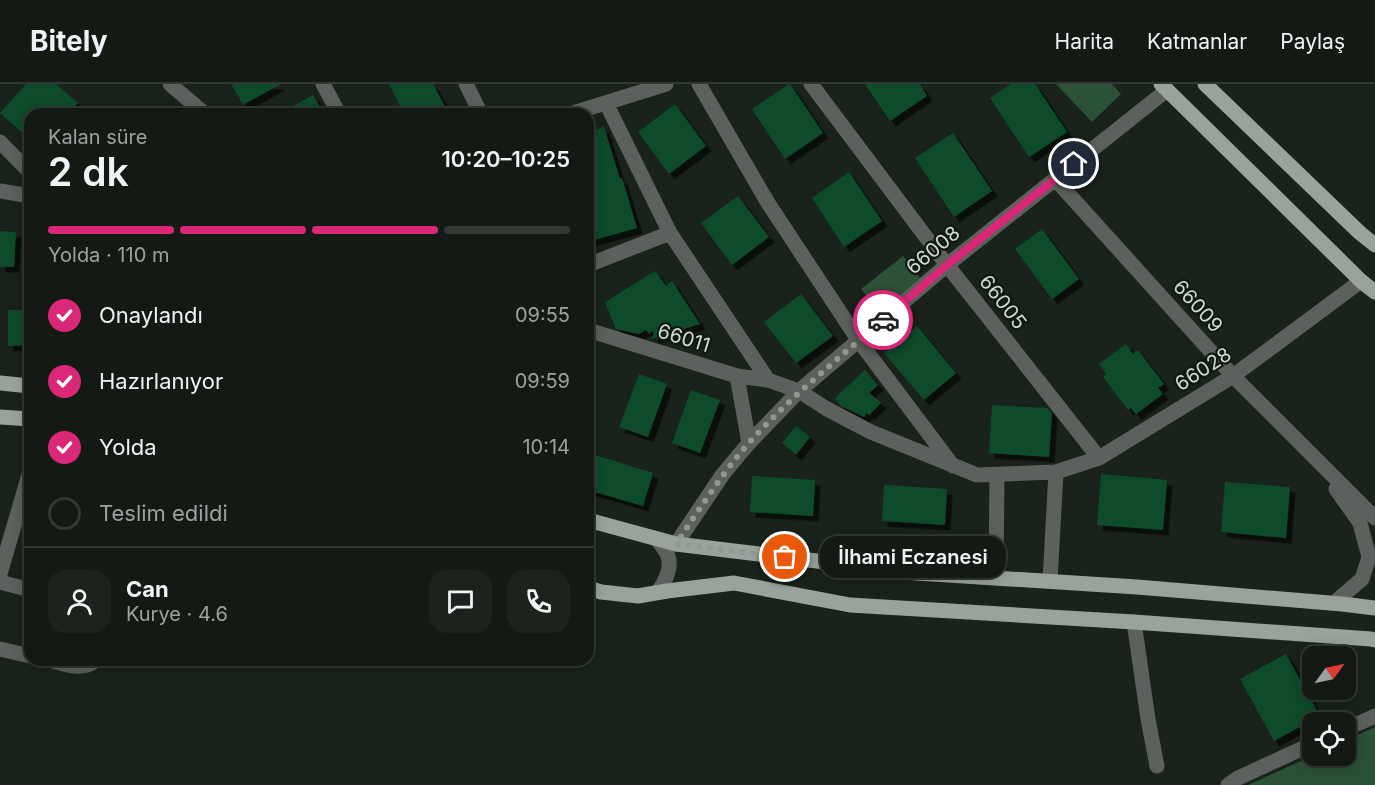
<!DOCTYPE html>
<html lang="tr">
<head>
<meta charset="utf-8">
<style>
	:root { --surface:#131a14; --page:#1c231d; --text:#f1f3f6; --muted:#9da1a0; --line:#323834; --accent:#db2777 }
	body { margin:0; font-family:Inter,sans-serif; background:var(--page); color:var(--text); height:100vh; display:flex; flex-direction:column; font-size:22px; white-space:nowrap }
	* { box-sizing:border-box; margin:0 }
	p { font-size:20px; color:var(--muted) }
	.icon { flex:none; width:33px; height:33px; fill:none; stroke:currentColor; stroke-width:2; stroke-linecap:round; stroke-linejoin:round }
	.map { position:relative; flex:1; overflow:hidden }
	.panel { position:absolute; left:24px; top:24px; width:570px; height:558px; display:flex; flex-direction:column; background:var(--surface); border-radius:18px; box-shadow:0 3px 15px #0003,0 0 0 2px var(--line) }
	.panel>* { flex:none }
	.needle { width:39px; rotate:57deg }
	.tools { position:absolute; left:1302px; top:562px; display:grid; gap:12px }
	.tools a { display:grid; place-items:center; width:54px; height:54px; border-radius:12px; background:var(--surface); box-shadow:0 3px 15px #0003,0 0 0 2px var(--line); font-size:30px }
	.pin { position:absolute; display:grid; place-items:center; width:51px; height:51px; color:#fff; margin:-26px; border:3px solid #fff; border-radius:50%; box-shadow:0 2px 6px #0007 }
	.courier { position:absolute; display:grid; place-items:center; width:60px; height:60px; margin:-30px; border:4px solid #db2777; border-radius:50%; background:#fff; color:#222; box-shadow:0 2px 8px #0007 }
	.bubble { position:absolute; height:42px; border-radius:18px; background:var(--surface); box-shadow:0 3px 15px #0003,0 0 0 2px var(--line); font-size:20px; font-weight:600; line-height:42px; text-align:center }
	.headline em { font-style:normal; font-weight:600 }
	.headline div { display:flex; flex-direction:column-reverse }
	.headline { display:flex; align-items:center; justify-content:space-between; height:102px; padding:0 24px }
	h1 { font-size:39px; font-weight:600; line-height:45px }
	.bar { display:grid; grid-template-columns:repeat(4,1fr); gap:9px 6px; align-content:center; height:72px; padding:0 24px }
	.bar i { height:8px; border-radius:4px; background:var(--line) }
	.bar .current { background:var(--accent) }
	.bar p { grid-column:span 4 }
	.line { display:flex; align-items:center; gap:15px; padding:0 24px; border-top:2px solid var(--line) }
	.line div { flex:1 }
	.round { display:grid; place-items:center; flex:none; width:63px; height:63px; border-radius:18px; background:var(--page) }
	ol { padding:0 24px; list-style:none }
	li { display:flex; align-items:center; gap:18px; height:66px }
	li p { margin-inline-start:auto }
	li .icon { padding:6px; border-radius:50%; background:var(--accent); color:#fff; stroke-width:4 }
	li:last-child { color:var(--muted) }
	li i { width:33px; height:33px; border:3px solid var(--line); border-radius:50% }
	header { display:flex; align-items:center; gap:36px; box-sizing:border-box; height:84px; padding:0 30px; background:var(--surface); border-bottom:2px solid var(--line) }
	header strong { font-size:28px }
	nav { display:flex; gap:33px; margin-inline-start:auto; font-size:21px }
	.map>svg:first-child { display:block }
	.green { fill:#2b5137 }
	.building { fill:#0f4c29; filter:url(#shadow) }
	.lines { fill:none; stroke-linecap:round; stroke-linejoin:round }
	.minor { stroke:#5c615d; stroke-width:15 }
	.major { stroke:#99a39b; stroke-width:15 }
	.done { stroke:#929993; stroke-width:6; stroke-dasharray:0 10.8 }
	.route { stroke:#db2777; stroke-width:8 }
	.labels { text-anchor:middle; stroke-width:4.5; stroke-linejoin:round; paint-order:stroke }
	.street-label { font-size:20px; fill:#d3d9d4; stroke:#101912 }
</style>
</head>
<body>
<header>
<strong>Bitely</strong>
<nav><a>Harita</a><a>Katmanlar</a><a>Paylaş</a></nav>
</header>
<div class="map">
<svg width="1375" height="701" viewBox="0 0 1375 701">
	<defs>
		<filter id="shadow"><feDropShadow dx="5.5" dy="5.5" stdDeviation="0" flood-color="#0009"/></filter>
	</defs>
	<rect width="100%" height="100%" fill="#19221b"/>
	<!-- green -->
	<path class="green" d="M 1056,0 L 1112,0 L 1121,10 L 1092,38 Z
		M 903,172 L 920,194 L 880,228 L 861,205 Z
		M 1375,643 L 1375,701 L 1248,701 L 1312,672 L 1346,672 L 1346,656 Z"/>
	<!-- building -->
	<path class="building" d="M 26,0 L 56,0 L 78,19 L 69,30 L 30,30 L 30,56 L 0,29 Z
		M 231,0 L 281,0 L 243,21 Z
		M 389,0 L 433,0 L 449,30 L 404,30 Z
		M 789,0 L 790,0 L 823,49 L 785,75 L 752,25 Z
		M 865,0 L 920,0 L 927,12 L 890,37 Z
		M 1011,0 L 1035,0 L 1067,48 L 1029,73 L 990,14 Z
		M 313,11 L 324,30 L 279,30 Z
		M 675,20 L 706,62 L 669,90 L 638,48 Z
		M 604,43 L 620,95 L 622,94 L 637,144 L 590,157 L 588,149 L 588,48 Z
		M 953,49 L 992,107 L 954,133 L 915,74 Z
		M 849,88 L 882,137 L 844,163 L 812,114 Z
		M 738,112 L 769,153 L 732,181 L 701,139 Z
		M 1042,145 L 1079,195 L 1052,215 L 1015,165 Z
		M 0,147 L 16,148 L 14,183 L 0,183 Z
		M 655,187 L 666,202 L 672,197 L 700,240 L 652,255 L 654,248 L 652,247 L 649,250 L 646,246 L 639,250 L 616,245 L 605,218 Z
		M 801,210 L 833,252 L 796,279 L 764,238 Z
		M 8,226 L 30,226 L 30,261 L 8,262 Z
		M 917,242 L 956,289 L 924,316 L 884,269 Z
		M 1126,260 L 1133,270 L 1138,266 L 1164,300 L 1158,304 L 1163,310 L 1136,330 L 1131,324 L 1128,326 L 1103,293 L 1106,290 L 1099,280 Z
		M 865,286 L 878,301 L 869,309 L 881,319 L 869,331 L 867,329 L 864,333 L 841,322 L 835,314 Z
		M 639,290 L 667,300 L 648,353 L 619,343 Z
		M 691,306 L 720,316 L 700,369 L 672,359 Z
		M 992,321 L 1047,324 L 1052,329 L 1049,373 L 989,369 Z
		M 796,342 L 810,353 L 796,371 L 782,359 Z
		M 595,371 L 653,389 L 643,422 L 588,406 L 588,394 Z
		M 1101,390 L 1167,396 L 1163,446 L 1097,441 Z
		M 752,392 L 815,396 L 813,432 L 750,428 Z
		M 1225,398 L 1290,403 L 1286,454 L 1221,448 Z
		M 884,401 L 947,405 L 945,441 L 882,437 Z
		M 1286,570 L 1320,632 L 1274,657 L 1240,595 Z"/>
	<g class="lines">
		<!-- minor -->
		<path class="minor" d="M 170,0 L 205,30
			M 323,0 L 339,30
			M 466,0 L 481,30
			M 699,0 L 768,119 L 859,257 L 953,382
			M 811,0 L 947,181 L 1099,374
			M 606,19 L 670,149 L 768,296 L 799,307 L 827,325 L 871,348 L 977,391 L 1056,388 L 1099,374 L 1233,292 L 1361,197
			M 570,30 L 666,0
			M 0,58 L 30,88
			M 1055,95 L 1233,292 L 1375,434
			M 0,107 L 30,112
			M 588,181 L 670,149
			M 588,246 L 737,292 L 768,296
			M 737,292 L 749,359
			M 657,455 C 660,460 666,466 668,472 C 672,485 665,497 658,508
			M 676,460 L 723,390 L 749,359 L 799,307 L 947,181 L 1167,6
			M 0,490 L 30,387
			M 996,494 L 997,391
			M 1050,497 L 1056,388
			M 0,498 L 30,506
			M 1334,519 L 1362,495 L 1369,473 L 1360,439 L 1336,405
			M 1134,538 L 1148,635 L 1157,682
			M 0,565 L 30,572
			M 48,576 C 66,580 81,588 97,576
			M 1346,645 L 1375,632
			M 1228,701 L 1238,694 L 1312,660"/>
		<!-- major -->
		<path class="major" d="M 1161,0 L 1361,197 L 1375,208
			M 1205,0 L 1360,149 L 1375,161
			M 0,299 L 30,302
			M 0,333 L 30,335
			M 588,436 L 676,460 L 916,489 L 1137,503 L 1342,520 L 1375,524
			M 588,504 L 601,508 L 638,512 L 667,507 L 734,499 L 850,521 L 1134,538 L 1371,555 L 1375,556"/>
	</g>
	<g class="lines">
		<!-- done -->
		<path class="done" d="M 785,473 L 676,460 C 699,426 721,391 748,360 C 789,314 837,276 883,236"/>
		<!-- route -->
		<path class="route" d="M 883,236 L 947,181 L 1074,80"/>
	</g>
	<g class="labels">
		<!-- street labels -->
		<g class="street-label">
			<text transform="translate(933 166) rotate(-40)" y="7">66008</text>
			<text transform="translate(1003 218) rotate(52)" y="7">66005</text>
			<text transform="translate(1198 222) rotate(48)" y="7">66009</text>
			<text transform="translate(684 254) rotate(17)" y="7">66011</text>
			<text transform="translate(1203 285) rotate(-33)" y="7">66028</text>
		</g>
	</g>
</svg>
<div class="tools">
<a><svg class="needle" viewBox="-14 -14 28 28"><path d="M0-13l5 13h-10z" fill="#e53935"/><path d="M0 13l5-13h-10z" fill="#9da1a0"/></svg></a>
<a><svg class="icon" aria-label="locate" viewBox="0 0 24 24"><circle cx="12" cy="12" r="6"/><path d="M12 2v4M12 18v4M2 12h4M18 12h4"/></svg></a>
</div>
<div class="pin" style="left:785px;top:473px;background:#ea580c"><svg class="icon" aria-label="bag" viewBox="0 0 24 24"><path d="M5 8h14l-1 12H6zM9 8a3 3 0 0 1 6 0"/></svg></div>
<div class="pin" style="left:1074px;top:80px;background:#1f2937"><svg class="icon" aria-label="home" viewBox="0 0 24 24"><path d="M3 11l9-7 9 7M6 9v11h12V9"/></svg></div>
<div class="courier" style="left:883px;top:236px"><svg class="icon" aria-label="car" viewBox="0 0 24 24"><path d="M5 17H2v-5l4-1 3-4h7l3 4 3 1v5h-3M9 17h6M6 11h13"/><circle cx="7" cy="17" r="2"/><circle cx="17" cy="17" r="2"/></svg></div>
<div class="bubble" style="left:820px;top:452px;width:186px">İlhami Eczanesi</div>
<section class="panel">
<div class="headline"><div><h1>2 dk</h1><p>Kalan süre</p></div><em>10:20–10:25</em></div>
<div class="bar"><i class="current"></i><i class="current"></i><i class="current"></i><i></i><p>Yolda · 110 m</p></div>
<ol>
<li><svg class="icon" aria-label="check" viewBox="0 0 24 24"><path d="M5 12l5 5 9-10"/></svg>Onaylandı<p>09:55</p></li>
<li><svg class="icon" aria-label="check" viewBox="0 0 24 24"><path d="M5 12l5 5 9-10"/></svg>Hazırlanıyor<p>09:59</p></li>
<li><svg class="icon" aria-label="check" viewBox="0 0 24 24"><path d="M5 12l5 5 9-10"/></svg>Yolda<p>10:14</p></li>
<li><i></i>Teslim edildi</li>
</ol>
<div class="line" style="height:108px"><a class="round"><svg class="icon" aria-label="person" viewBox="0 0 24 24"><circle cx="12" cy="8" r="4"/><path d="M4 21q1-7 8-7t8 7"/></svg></a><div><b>Can</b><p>Kurye · 4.6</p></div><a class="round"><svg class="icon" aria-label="chat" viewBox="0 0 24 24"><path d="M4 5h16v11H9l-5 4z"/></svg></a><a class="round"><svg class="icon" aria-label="phone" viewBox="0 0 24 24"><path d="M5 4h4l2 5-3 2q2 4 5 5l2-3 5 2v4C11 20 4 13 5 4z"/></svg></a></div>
</section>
</div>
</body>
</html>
